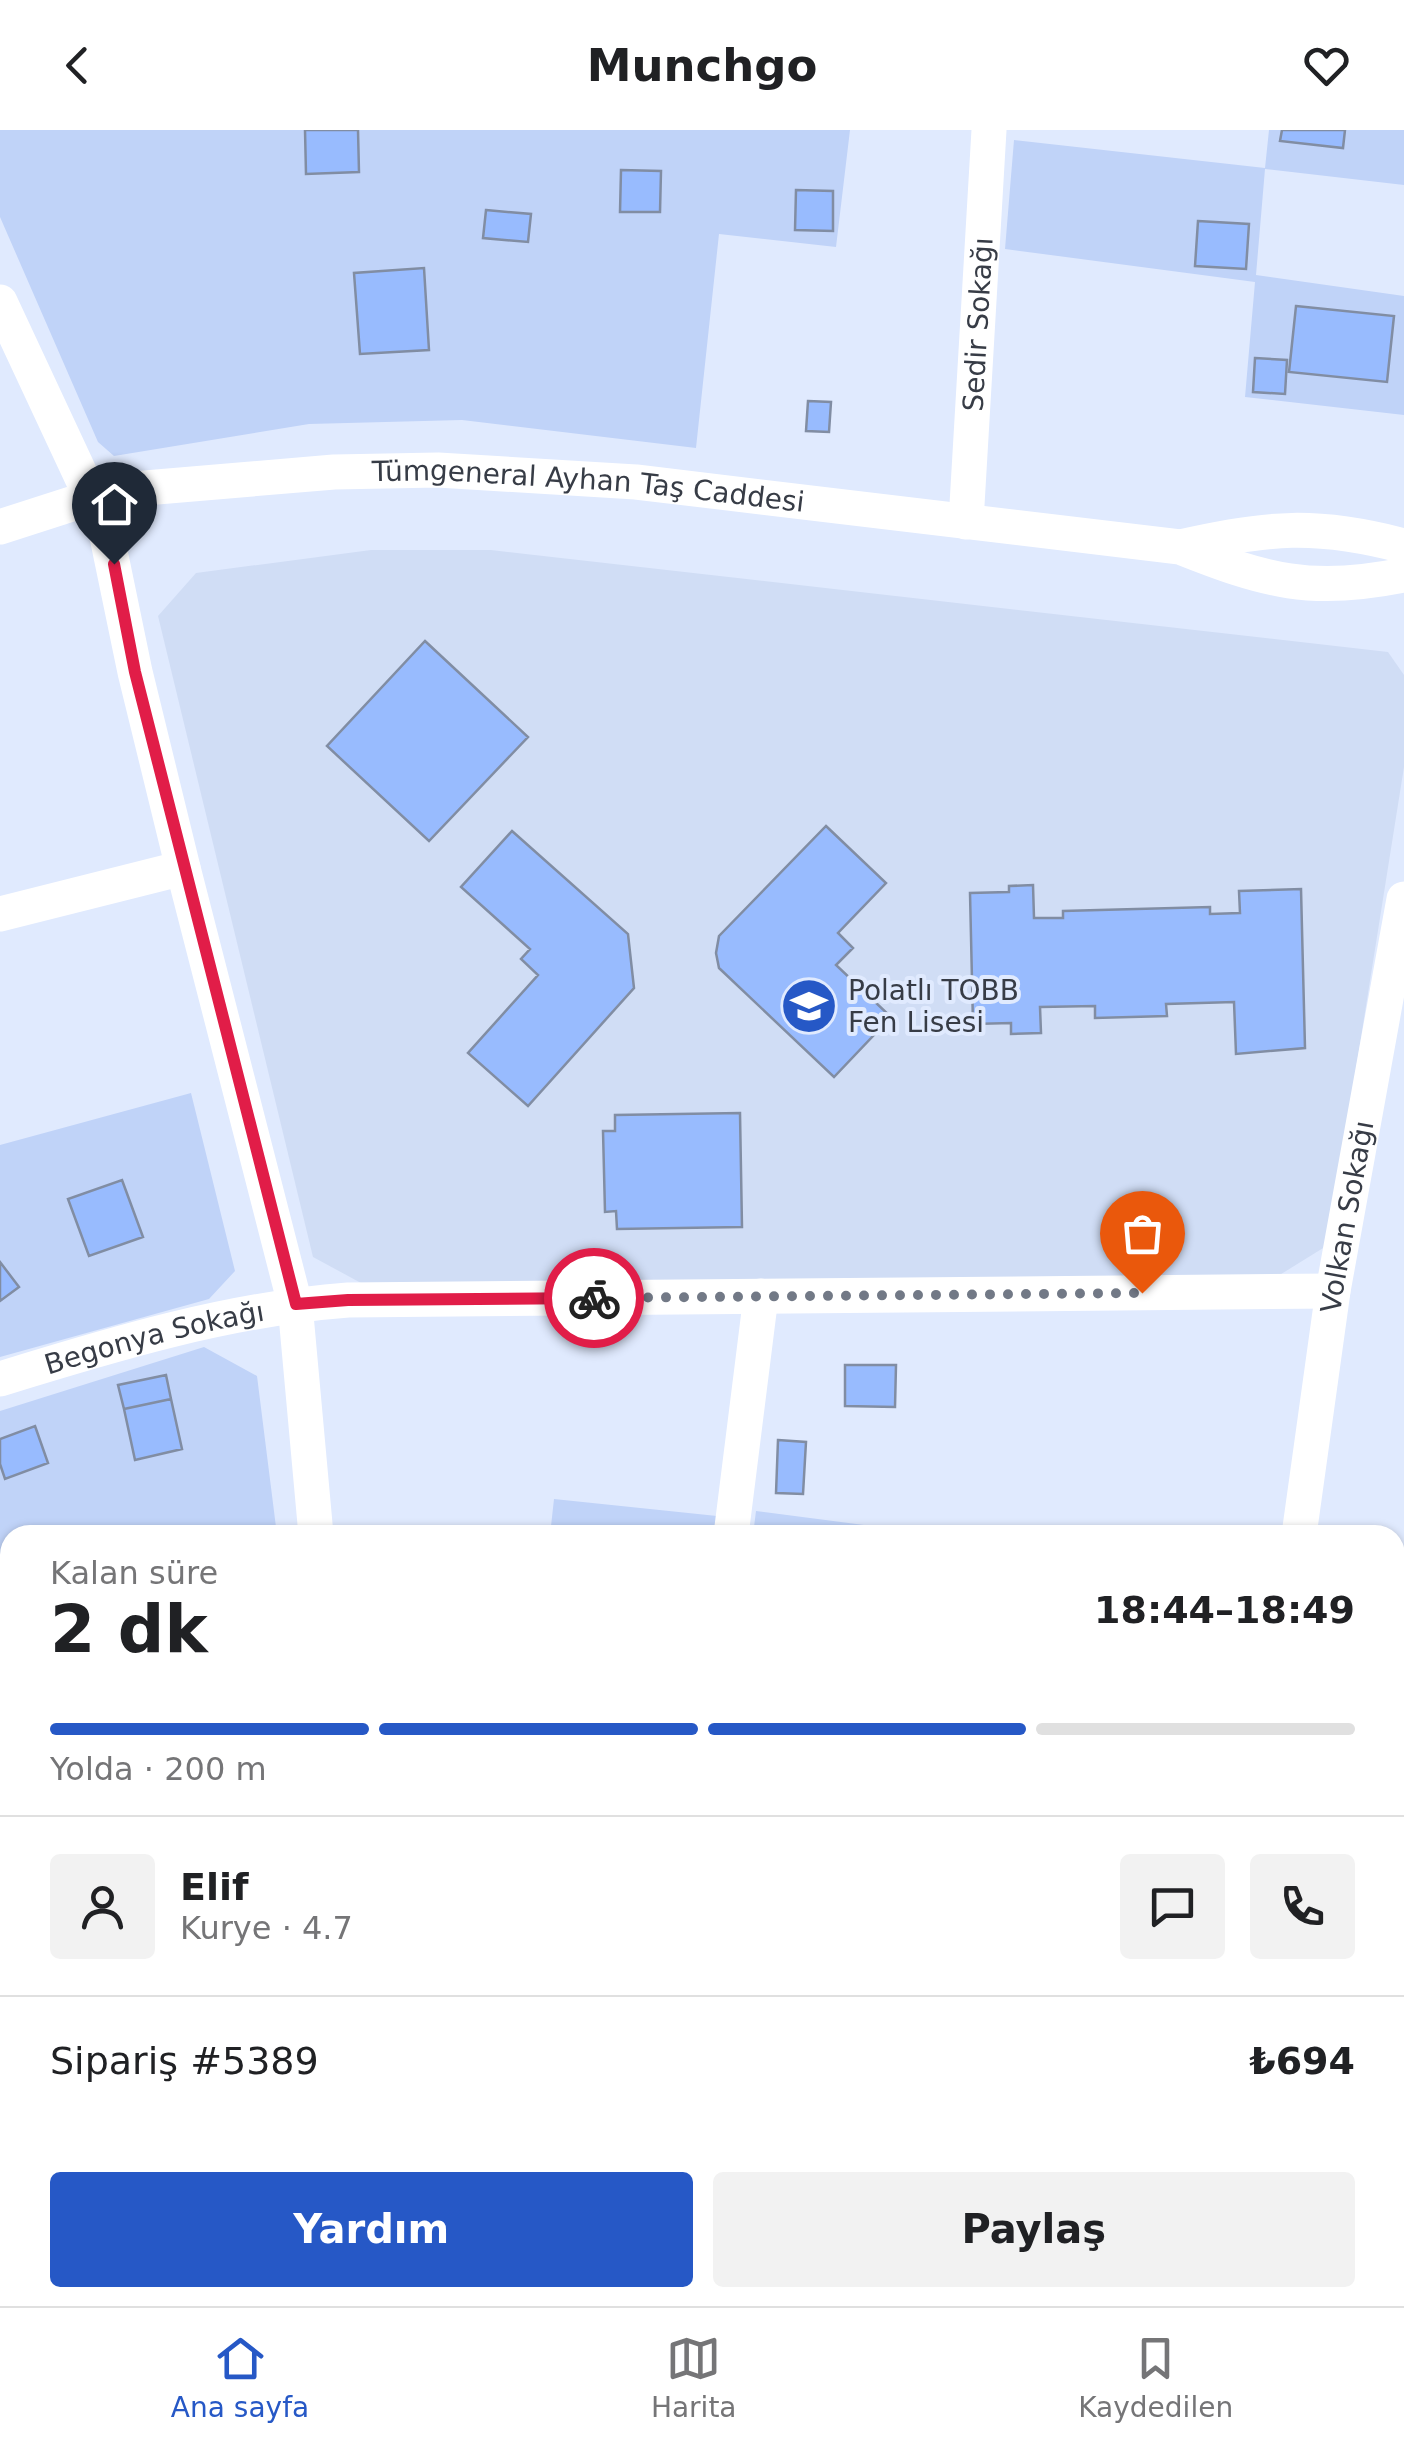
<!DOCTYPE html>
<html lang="tr">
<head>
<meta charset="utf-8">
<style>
	:root { --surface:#fff; --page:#f2f2f2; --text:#202124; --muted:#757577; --line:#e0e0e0; --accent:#2658c6 }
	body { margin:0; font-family:"DejaVu Sans",sans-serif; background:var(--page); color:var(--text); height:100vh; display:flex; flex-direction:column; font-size:38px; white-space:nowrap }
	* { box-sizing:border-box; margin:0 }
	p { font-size:32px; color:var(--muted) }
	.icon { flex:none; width:55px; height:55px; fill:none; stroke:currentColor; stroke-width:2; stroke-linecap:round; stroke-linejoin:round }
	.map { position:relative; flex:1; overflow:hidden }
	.panel { position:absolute; left:0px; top:1395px; width:1405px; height:782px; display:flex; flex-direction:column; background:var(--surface); border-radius:30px 30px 0 0; box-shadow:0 2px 8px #0004 }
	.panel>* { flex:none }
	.pin { position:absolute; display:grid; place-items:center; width:85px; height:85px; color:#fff; margin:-102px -42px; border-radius:50% 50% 50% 0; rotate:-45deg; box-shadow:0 0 10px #0007 }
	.pin .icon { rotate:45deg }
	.courier { position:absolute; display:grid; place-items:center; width:100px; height:100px; margin:-50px; border:8px solid #e11d48; border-radius:50%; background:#fff; color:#222; box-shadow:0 2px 12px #0007 }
	.headline em { font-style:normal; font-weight:700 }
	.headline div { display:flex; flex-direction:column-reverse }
	.headline { display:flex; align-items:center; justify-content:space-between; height:170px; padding:0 50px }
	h1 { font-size:65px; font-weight:700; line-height:75px }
	.bar { display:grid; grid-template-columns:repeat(4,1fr); gap:15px 10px; align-content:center; height:120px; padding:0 50px }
	.bar i { height:12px; border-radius:8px; background:var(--line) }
	.bar .on { background:var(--accent) }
	.bar p { grid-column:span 4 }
	.line { display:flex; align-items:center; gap:25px; padding:0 50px; border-top:2px solid var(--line) }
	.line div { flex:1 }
	.round { display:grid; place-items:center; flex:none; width:105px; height:105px; border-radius:10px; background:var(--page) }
	.cta { display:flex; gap:20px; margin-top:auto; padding:20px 50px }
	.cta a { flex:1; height:115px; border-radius:10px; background:var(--accent); color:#fff; font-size:40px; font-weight:700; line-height:115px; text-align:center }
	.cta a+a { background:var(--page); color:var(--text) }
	header { display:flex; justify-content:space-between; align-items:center; height:130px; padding:0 50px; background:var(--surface); font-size:45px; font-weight:700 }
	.tabs { display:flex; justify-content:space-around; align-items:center; height:140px; border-top:2px solid var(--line); background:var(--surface); font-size:28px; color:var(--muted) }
	.tabs a { display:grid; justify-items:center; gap:5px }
	.tabs .on { color:var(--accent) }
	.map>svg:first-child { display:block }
	.built { fill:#d0ddf5 }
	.green { fill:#c0d3f8 }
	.building { fill:#98bbfe; stroke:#818da3; stroke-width:2.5 }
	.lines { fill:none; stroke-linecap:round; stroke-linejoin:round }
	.minor { stroke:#fff; stroke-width:35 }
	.done { stroke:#727986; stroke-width:10; stroke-dasharray:0 18 }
	.route { stroke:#e11d48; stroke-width:12 }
	.labels { text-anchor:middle; stroke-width:8; stroke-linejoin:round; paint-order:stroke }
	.street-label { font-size:28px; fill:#373c46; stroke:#e0eafe }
	.poi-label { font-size:28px; fill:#373c46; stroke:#e0eafe; text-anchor:start }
</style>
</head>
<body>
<header><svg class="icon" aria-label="back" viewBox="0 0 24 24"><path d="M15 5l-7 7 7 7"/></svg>Munchgo<svg class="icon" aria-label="heart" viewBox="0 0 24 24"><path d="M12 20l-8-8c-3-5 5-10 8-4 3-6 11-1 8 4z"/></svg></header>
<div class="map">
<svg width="1404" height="2176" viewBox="0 0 1404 2176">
	<rect width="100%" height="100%" fill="#e0eafe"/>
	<!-- built -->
	<path class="built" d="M 371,420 L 491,420 L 1388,522 L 1404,545 L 1404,637 L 1328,1115 L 1278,1146 L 361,1153 L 313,1127 L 158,486 L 196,443 Z"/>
	<!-- green -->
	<path class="green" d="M 0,0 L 850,0 L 836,117 L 719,104 L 696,318 L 462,290 L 309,294 L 114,326 L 98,312 L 0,87 Z
		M 1269,0 L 1404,0 L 1404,55 L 1265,39 L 1256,145 L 1404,166 L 1404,285 L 1245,267 L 1255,152 L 1005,119 L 1014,10 L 1265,38 Z
		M 191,963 L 235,1141 L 209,1169 L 0,1227 L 0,1015 Z
		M 204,1217 L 257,1246 L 277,1405 L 10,1405 L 10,1683 L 0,1652 L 0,1281 Z
		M 554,1369 L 717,1386 L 714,1405 L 550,1405 Z
		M 756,1381 L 941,1405 L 753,1405 Z
		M 10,2061 L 10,2168 L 267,2168 L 259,2176 L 0,2176 L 0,2064 Z"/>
	<!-- building -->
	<path class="building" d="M 305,0 L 358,0 L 359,42 L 306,44 Z
		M 1282,0 L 1345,0 L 1343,18 L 1280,11 Z
		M 621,40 L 661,41 L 660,82 L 620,82 Z
		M 796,60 L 833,61 L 833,101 L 795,100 Z
		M 486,80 L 531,84 L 528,112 L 483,108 Z
		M 1198,91 L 1249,94 L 1246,139 L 1195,136 Z
		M 424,138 L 429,220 L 360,224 L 354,143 Z
		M 1296,176 L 1394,186 L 1387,252 L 1289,242 Z
		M 1255,228 L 1287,230 L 1285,264 L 1253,262 Z
		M 808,271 L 831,272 L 829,302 L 806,301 Z
		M 425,511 L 528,607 L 429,711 L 327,616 Z
		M 826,696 L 886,753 L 838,803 L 853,818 L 836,835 L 891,887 L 834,947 L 719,838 L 716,823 L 719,806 Z
		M 512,701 L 628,804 L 634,858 L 528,976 L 468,923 L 538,845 L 521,829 L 530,819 L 461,757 Z
		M 1033,755 L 1034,788 L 1063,788 L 1063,781 L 1210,777 L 1210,784 L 1240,783 L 1239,761 L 1301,759 L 1305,918 L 1236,924 L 1234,872 L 1166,874 L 1167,886 L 1095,888 L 1095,876 L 1040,877 L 1041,903 L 1011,904 L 1011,893 L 973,894 L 970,763 L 1009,762 L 1009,756 Z
		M 740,983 L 742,1097 L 617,1099 L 616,1081 L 605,1082 L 603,1001 L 615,1001 L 615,985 Z
		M 122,1050 L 143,1107 L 89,1126 L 68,1069 Z
		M 0,1132 L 19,1157 L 0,1171 Z
		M 845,1235 L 896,1235 L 895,1277 L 845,1276 Z
		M 166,1245 L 171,1269 L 124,1279 L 118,1255 Z
		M 171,1269 L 182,1319 L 135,1330 L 124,1279 Z
		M 35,1296 L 48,1333 L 5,1349 L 0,1334 L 0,1309 Z
		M 778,1310 L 806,1312 L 803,1364 L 776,1363 Z"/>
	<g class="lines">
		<!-- minor -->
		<g class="minor">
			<path d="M 0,172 L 105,397 L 135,542 L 183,738 L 295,1174 L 316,1405"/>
			<path id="s1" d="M 966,392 L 989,0"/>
			<path id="s2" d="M 0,397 L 90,368 L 145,358 L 334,342 L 438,340 L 636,352 L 1180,417 C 1265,451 1312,464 1404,445"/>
			<path d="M 1180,417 C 1267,397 1317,393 1404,416"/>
			<path d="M 0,784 L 183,738"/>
			<path id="s3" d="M 0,1249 C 113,1214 229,1179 348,1170 L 1333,1161"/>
			<path d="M 731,1405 L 761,1166"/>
			<path id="s4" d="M 1299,1405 L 1333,1161 L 1404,769"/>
			<path d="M 0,1794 L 10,1791"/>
			<path d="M 312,2176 L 313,2168"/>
			<path d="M 634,2176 L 635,2168"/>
			<path d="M 1185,2176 L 1186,2168"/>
		</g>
	</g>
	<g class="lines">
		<!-- done -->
		<path class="done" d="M 594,1168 L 1142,1163"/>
		<!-- route -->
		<path class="route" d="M 114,434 L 135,542 L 296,1174 L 348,1170 L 594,1168"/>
	</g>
	<!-- icons -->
	<defs>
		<g id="school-disc" transform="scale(2.875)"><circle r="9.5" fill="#2658c6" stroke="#e0eafe"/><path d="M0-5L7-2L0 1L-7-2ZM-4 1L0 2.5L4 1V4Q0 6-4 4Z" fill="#fff"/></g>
	</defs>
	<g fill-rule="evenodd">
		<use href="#school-disc" x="809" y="876"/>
	</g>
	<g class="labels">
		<!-- street labels -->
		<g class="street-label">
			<text dy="10" stroke="none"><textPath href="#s1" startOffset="198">Sedir Sokağı</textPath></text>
			<text dy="10" stroke="none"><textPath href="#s2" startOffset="595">Tümgeneral Ayhan Taş Caddesi</textPath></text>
			<text dy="10" stroke="none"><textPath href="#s4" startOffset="322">Volkan Sokağı</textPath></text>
			<text dy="10" stroke="none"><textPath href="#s3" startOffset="160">Begonya Sokağı</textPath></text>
		</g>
		<!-- poi labels -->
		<g class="poi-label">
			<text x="848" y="870">Polatlı TOBB<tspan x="848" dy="32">Fen Lisesi</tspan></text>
		</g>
	</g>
</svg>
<div class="pin" style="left:1142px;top:1163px;background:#ea580c"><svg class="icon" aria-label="bag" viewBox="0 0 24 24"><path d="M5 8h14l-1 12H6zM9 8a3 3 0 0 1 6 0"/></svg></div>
<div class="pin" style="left:114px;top:434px;background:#1f2937"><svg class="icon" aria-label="home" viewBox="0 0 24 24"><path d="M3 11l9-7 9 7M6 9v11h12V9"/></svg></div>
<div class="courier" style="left:594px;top:1168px"><svg class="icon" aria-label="bike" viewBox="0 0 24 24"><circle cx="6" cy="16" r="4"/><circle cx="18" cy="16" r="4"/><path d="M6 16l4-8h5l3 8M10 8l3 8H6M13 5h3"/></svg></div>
<section class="panel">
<div class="headline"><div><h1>2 dk</h1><p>Kalan süre</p></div><em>18:44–18:49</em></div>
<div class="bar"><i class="on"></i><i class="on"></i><i class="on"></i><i></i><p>Yolda · 200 m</p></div>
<div class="line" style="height:180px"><a class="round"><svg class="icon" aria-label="person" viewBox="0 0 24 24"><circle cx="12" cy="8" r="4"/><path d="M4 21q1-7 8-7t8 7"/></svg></a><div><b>Elif</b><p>Kurye · 4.7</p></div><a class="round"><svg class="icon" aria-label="chat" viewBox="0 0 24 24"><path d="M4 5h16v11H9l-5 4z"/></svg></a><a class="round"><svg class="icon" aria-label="phone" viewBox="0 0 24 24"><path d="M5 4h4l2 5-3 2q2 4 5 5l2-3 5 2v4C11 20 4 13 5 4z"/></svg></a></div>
<div class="line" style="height:130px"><div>Sipariş #5389</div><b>₺694</b></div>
<div class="cta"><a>Yardım</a><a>Paylaş</a></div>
</section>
</div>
<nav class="tabs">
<a class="on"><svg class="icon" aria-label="home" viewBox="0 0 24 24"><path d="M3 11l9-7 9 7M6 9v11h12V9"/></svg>Ana sayfa</a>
<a><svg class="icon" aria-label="map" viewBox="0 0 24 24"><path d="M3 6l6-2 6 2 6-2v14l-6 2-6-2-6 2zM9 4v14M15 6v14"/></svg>Harita</a>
<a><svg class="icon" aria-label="saved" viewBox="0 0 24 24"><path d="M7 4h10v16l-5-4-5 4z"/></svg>Kaydedilen</a>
</nav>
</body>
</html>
